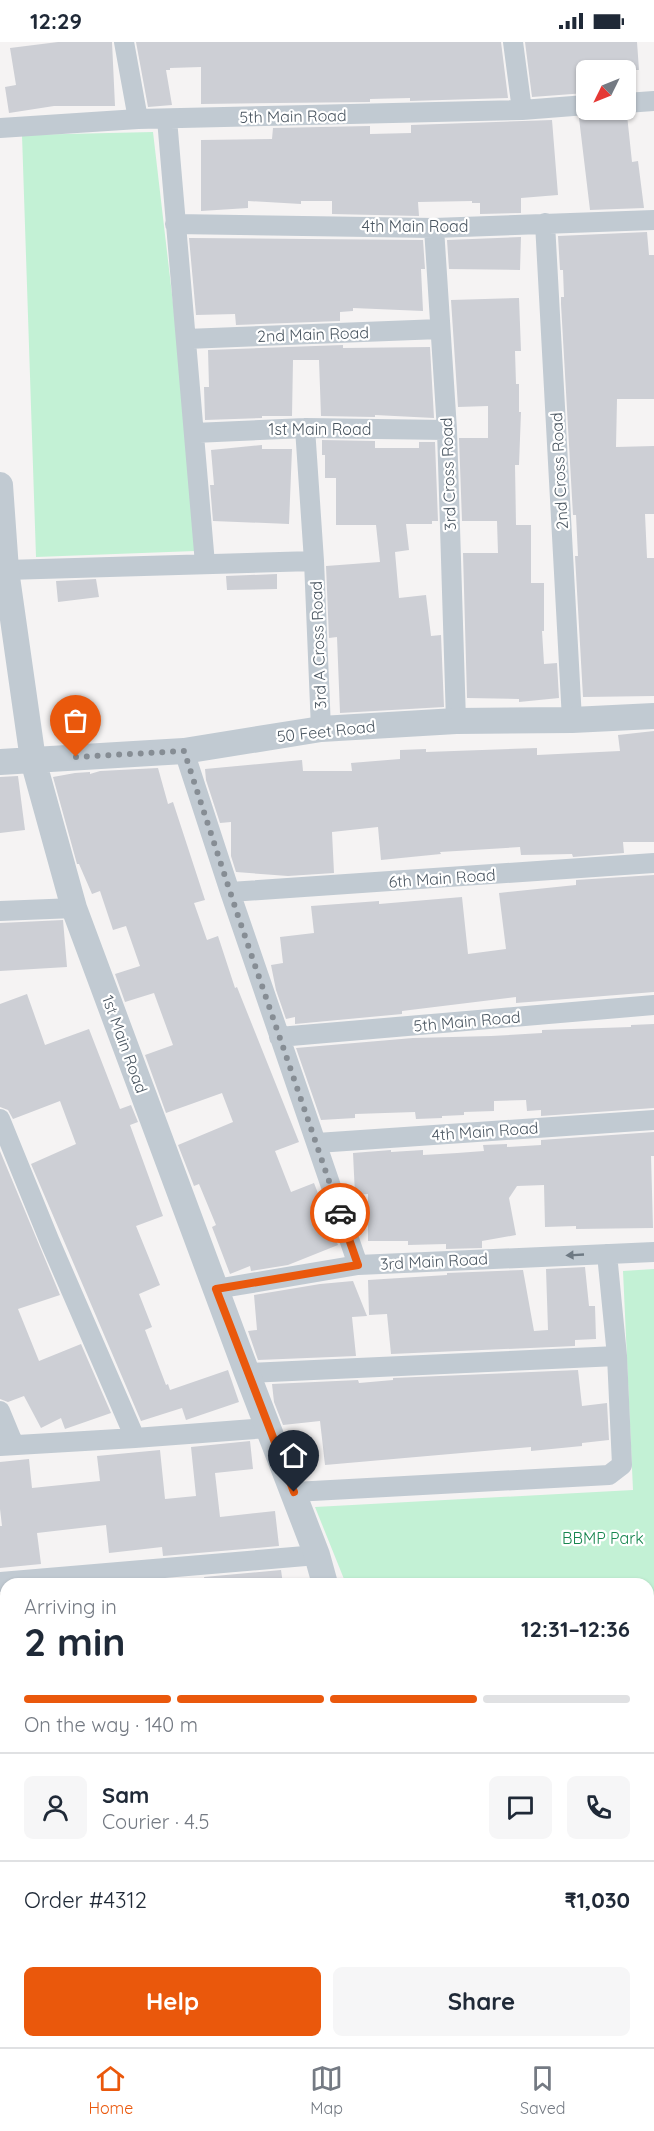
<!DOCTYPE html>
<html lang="en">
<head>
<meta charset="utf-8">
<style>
	:root { --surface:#fff; --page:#f6f6f7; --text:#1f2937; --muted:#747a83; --line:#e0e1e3; --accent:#ea580c }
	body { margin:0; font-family:Quicksand,sans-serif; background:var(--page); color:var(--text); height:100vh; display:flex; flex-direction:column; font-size:22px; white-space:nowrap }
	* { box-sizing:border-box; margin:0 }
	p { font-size:20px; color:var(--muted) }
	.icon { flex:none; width:33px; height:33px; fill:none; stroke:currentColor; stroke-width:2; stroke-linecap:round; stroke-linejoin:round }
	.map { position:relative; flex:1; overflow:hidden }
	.panel { position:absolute; left:0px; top:1536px; width:654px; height:470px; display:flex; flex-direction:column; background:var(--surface); border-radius:18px 18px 0 0; box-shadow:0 2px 4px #0004 }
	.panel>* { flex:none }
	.needle { width:39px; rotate:227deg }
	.buttons { position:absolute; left:576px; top:18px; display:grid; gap:12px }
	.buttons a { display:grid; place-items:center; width:60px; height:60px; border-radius:9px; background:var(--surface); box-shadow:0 2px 4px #0004; font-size:30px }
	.pin { position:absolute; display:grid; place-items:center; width:51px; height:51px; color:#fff; margin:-62px -26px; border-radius:50% 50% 50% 0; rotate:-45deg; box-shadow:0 0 6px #0007 }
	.pin .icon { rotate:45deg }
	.courier { position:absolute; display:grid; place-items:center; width:60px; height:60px; margin:-30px; border:4px solid #ea580c; border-radius:50%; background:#fff; color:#222; box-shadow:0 2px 8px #0007 }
	.headline em { font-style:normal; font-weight:800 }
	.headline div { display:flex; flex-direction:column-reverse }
	.headline { display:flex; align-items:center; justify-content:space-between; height:102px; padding:0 24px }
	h1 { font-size:39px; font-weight:800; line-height:45px }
	.bar { display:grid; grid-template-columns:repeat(4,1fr); gap:9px 6px; align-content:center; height:72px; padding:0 24px }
	.bar i { height:8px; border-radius:4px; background:var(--line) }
	.bar .active { background:var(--accent) }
	.bar p { grid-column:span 4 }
	.line { display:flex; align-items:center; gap:15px; padding:0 24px; border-top:2px solid var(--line) }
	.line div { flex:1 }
	.round { display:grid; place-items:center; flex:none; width:63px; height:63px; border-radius:9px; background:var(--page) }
	.button { display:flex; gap:12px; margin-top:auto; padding:12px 24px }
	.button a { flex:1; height:69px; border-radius:9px; background:var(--accent); color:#fff; font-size:24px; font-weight:800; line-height:69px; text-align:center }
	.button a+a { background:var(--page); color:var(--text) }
	.status { display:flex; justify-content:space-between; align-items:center; height:42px; padding:0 30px; background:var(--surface); direction:ltr }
	.status svg { height:16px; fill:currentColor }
	.dock { display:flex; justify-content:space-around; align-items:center; height:84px; border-top:2px solid var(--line); background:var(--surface); font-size:16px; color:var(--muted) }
	.dock a { display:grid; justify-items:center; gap:3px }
	.dock .active { color:var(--accent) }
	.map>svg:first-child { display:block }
	.green { fill:#c3f1d5 }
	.building { fill:#cdcfd5 }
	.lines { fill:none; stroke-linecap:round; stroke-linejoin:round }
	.minor { stroke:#c1cad2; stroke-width:20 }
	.tertiary { stroke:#c1cad2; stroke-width:26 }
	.secondary { stroke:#c1cbd6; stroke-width:28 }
	.oneway { fill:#6e7983 }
	.done { stroke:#868d94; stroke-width:6; stroke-dasharray:0 10.8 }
	.route { stroke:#ea580c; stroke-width:8 }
	.labels { text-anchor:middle; stroke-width:4.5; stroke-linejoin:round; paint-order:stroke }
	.street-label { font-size:16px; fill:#4a5661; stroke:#fff }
	.park-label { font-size:16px; fill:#17864f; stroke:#fff }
</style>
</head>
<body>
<div class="status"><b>12:29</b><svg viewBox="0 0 49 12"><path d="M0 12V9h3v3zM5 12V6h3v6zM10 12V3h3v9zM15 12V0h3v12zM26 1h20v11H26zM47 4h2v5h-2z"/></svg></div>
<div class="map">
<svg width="654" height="2005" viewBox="0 0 654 2005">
	<rect width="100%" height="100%" fill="#f5f3f3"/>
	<!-- green -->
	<path class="green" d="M 153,90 L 191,415 L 195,509 L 36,515 L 22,93 Z
		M 654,1227 L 654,1597 L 648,1598 L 648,1542 L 346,1542 L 315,1465 L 633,1448 L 623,1229 Z
		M 187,2000 L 319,2000 L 322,2005 L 189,2005 Z"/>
	<!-- building -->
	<path class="building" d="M 58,0 L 112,0 L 115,64 L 54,64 L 9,71 L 5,45 L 16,43 L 10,6 Z
		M 136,0 L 501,0 L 508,56 L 410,59 L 410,56 L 370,57 L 370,60 L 201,62 L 201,25 L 170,26 L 170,28 L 166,28 L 172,63 L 148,65 Z
		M 525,0 L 637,0 L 639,28 L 586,28 L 586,51 L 532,55 Z
		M 621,72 L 627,73 L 632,120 L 638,119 L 644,166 L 590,168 L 579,76 Z
		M 552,78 L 558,153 L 521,156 L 521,171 L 480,172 L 480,161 L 472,161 L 472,159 L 418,160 L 419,174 L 332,172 L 332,159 L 301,159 L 301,162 L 248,159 L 248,166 L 201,169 L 201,98 L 272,97 L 273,86 L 370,84 L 370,92 L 411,91 L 411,83 Z
		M 647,190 L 649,213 L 654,213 L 654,357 L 617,357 L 616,405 L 654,404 L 654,472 L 645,472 L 647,516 L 654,516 L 654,654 L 583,655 L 575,514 L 578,514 L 576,473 L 573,473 L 561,262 L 561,255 L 564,255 L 563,228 L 560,228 L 558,194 Z
		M 521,195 L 520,228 L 449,227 L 447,198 Z
		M 189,196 L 423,198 L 425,227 L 421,227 L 423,269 L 353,266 L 353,269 L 340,270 L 340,279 L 236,283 L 235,272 L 196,273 Z
		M 519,256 L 521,309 L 515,309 L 516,342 L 519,342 L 519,370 L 521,370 L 519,423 L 515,423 L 516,483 L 531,483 L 531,541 L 544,541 L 544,589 L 542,589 L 544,622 L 557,621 L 559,656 L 519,660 L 519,657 L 467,656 L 463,511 L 498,511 L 497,479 L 462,479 L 459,396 L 488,396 L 488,364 L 458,365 L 451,258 Z
		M 343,303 L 343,306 L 430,305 L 434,376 L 375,373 L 375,375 L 321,374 L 319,318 L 293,318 L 292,374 L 262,374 L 262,376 L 205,378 L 204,345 L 209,345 L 208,308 Z
		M 322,398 L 375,399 L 375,406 L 419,406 L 419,400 L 435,400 L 438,479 L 432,479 L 432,482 L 406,482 L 409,508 L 395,510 L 399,556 L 426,553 L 431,594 L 441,593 L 444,665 L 340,671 L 337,595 L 329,596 L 326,524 L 380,520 L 376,483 L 336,483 L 336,436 L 325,436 L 325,413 L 322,413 Z
		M 262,403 L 262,407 L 292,407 L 289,482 L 213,479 L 210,443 L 214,443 L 211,408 Z
		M 277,532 L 277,547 L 227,548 L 226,534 Z
		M 96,537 L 99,555 L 58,560 L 56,539 Z
		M 654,689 L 654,800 L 623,800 L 624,811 L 573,815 L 572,812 L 521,813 L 520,805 L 440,810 L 441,812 L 381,818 L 378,785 L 332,790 L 334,831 L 288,834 L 236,830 L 231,814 L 231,780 L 220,781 L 206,738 L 205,727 L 302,718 L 303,729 L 352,729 L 351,721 L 400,717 L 400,708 L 426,707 L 426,710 L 537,706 L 537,713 L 620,709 L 618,693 Z
		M 158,726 L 168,762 L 173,760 L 205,858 L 194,861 L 207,898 L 218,894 L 235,946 L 237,945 L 299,1100 L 275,1109 L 291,1150 L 314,1141 L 338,1203 L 288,1223 L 251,1229 L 250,1224 L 230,1232 L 212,1185 L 216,1183 L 199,1142 L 194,1144 L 178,1103 L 233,1080 L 222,1051 L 166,1071 L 145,1013 L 173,1003 L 154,951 L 125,960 L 115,932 L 140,924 L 126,884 L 113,888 L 100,849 L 92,852 L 79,822 L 77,822 L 53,735 L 75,731 L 90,730 L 90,732 L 100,729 Z
		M 18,734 L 25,788 L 0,791 L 0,735 Z
		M 654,833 L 654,950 L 516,961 L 516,955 L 402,969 L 402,972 L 295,982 L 295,975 L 286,977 L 276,948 L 271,923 L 283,921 L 280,895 L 314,891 L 311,864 L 379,859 L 379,862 L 462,855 L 468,912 L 506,907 L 499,851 L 576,843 L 576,838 Z
		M 63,878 L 67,925 L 0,929 L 0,881 Z
		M 27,952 L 45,1003 L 89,987 L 120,1067 L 131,1063 L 138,1080 L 130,1083 L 163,1174 L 136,1184 L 160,1243 L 139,1252 L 152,1285 L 145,1288 L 166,1343 L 168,1342 L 170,1348 L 228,1328 L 239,1360 L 186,1378 L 182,1366 L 141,1379 L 31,1122 L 76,1102 L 60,1059 L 13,1077 L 8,1068 L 0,1065 L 0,962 Z
		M 654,982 L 654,1066 L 541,1074 L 541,1068 L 527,1069 L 526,1058 L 494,1059 L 494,1069 L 464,1070 L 464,1073 L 442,1074 L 442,1076 L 416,1077 L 415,1070 L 355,1072 L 355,1076 L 321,1078 L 296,1006 L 413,996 L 491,994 L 542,991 L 542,988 L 631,985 L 631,983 Z
		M 654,1090 L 654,1114 L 651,1114 L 653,1186 L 576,1187 L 576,1184 L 545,1185 L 544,1143 L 517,1144 L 509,1156 L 516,1193 L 482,1199 L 482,1206 L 446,1207 L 446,1202 L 408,1203 L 408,1199 L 368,1199 L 368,1152 L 355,1153 L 353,1111 L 391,1108 L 391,1110 L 423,1108 L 423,1113 L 457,1111 L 484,1109 L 483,1103 L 507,1102 L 507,1105 L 541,1103 L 541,1098 Z
		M 0,1109 L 60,1253 L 18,1267 L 39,1319 L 81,1302 L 111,1371 L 65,1387 L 61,1376 L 41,1386 L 24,1354 L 8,1360 L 0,1357 Z
		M 585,1225 L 589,1264 L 595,1264 L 596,1297 L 575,1298 L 575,1304 L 391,1312 L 387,1272 L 369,1273 L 368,1238 L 447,1233 L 447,1231 L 523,1228 L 534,1289 L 548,1288 L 546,1227 Z
		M 353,1239 L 367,1274 L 352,1275 L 356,1314 L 258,1318 L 248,1289 L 257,1288 L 254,1253 L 320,1242 Z
		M 578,1328 L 582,1364 L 607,1361 L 609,1398 L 582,1401 L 582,1404 L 531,1409 L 531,1405 L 325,1423 L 320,1379 L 283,1383 L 274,1360 L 272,1342 L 358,1338 L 359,1341 L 393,1338 L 393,1336 Z
		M 250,1399 L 253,1427 L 215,1431 L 220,1475 L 275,1469 L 279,1504 L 163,1514 L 162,1505 L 109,1511 L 106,1483 L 37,1491 L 41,1522 L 0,1526 L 0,1484 L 2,1484 L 0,1467 L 0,1420 L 29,1417 L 32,1446 L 100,1439 L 97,1414 L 160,1408 L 165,1457 L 196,1454 L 191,1405 Z
		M 281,1528 L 283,1542 L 205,1542 L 204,1535 Z"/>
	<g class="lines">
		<!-- minor -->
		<path class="minor" d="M 124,0 L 138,77
			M 513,0 L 522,68
			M 626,61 L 654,59
			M 167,77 L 205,522
			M 0,86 L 138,77 L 522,68 L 586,63
			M 545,181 L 572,678
			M 175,182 L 434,186 L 654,178
			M 434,186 L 447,388 L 456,679
			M 186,297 L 440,287
			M 305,386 L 314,519 L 321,687
			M 194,391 L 305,386 L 447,388
			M 6,528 L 314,519
			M 184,709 L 230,850 L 358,1223
			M 230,850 L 654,821
			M 0,869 L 74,866
			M 279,995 L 654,963
			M 0,1077 L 50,1200 L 135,1396
			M 317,1101 L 654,1078
			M 216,1247 L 358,1223 L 654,1210
			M 247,1331 L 617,1314
			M 0,1369 L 14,1403
			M 0,1404 L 135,1396 L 268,1386
			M 294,1450 L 609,1433 L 622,1423 L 617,1314 L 607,1212
			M 0,1540 L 317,1513
			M 648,1797 L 654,1796
			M 648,1939 L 654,1938
			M 0,1973 L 6,1971
			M 159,2000 L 162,2005
			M 328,2000 L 330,2005
			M 626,2000 L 628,2005
			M 496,2005 L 494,2001 L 498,2000"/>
		<!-- tertiary -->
		<path class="tertiary" d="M 0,443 L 6,528 L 33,718 L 74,866 L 247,1331 L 317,1513 L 325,1542
			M 0,720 L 184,709 L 321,687 L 456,679 L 572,678 L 654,674"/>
		<!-- secondary -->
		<path class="secondary" d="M 648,1625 L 654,1625
			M 648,1645 L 654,1645
			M 0,1666 L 6,1664
			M 0,1690 L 6,1690"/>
	</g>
	<!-- one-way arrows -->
	<defs><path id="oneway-solid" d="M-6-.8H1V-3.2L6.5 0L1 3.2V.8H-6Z" transform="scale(1.5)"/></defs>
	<use class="oneway" href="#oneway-solid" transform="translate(575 1213) rotate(177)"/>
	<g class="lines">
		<!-- done -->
		<path class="done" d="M 76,715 L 184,709 L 237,871 L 340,1171"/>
		<!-- route -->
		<path class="route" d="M 294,1450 L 216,1247 L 358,1223 L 340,1171"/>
	</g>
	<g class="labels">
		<!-- street labels -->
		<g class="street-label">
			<text transform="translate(293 74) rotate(-1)" y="6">5th Main Road</text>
			<text x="415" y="190">4th Main Road</text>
			<text transform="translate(313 292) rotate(-2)" y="6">2nd Main Road</text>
			<text x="320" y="393">1st Main Road</text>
			<text transform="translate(559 429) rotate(-93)" y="6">2nd Cross Road</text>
			<text transform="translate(448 432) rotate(-92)" y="6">3rd Cross Road</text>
			<text transform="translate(318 603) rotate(-92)" y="6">3rd A Cross Road</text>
			<text transform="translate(326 689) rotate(-6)" y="6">50 Feet Road</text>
			<text transform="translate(442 836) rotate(-4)" y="6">6th Main Road</text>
			<text transform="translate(467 979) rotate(-5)" y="6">5th Main Road</text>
			<text transform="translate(125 1002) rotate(70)" y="6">1st Main Road</text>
			<text transform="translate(485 1089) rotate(-4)" y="6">4th Main Road</text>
			<text transform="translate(434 1219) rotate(-3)" y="6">3rd Main Road</text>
		</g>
		<!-- park labels -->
		<g class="park-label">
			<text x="603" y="1502">BBMP Park</text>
		</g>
	</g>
</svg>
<div class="buttons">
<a><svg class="needle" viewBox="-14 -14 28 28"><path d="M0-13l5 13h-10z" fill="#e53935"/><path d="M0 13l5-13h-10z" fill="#747a83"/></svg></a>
</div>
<div class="pin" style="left:76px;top:715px;background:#ea580c"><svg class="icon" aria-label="bag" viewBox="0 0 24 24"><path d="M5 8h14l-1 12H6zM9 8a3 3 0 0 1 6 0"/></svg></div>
<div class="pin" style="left:294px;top:1450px;background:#1f2937"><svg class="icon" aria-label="home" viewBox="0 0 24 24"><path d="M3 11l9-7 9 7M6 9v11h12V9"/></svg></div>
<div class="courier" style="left:340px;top:1171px"><svg class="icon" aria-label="car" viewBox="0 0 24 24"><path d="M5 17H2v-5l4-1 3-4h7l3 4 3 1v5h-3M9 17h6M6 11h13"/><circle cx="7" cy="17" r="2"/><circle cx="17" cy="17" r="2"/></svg></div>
<section class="panel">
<div class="headline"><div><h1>2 min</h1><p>Arriving in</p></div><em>12:31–12:36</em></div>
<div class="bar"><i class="active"></i><i class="active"></i><i class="active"></i><i></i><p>On the way · 140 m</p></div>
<div class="line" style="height:108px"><a class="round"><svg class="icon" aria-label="person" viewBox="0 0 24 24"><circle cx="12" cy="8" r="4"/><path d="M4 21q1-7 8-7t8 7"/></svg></a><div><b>Sam</b><p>Courier · 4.5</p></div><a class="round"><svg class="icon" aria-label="chat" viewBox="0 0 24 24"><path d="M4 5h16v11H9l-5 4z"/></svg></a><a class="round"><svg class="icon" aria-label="phone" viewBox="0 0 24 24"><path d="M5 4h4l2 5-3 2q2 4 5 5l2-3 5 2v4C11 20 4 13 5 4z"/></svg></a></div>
<div class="line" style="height:78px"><div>Order #4312</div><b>₹1,030</b></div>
<div class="button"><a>Help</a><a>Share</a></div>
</section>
</div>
<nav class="dock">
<a class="active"><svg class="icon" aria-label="home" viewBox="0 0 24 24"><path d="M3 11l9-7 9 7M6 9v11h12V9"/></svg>Home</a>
<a><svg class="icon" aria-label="map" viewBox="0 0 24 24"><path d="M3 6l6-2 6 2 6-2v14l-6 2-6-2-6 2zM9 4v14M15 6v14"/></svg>Map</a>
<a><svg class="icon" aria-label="saved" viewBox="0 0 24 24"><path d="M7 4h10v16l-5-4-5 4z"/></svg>Saved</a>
</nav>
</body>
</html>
